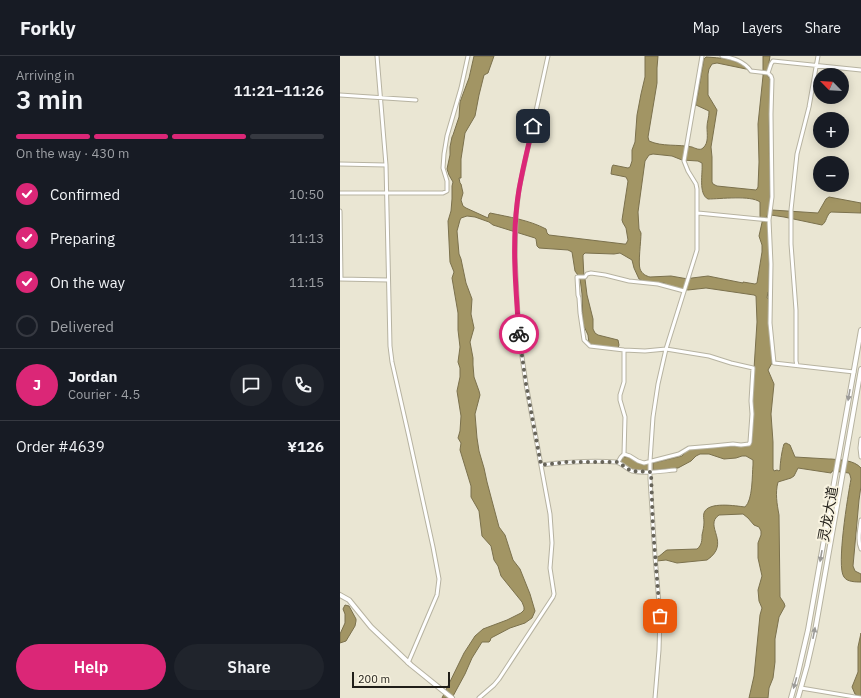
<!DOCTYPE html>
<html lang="en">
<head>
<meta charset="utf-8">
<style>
	:root { --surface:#171b24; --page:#20242c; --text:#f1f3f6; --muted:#9ea1a6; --line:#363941; --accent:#db2777 }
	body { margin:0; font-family:"IBM Plex Sans","Noto Sans SC",sans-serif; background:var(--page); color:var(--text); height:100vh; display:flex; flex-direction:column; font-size:15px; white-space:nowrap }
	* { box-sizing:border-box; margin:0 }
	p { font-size:13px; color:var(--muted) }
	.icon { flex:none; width:22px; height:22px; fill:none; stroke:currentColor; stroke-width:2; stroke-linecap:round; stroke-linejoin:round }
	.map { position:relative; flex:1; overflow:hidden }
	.panel { display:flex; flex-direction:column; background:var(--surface); width:340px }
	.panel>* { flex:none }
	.needle { width:26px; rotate:294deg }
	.buttons { position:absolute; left:473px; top:12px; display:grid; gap:8px }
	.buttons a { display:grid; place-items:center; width:36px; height:36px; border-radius:50%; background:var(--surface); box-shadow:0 2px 10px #0003; font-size:20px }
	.scale { position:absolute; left:12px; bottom:10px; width:98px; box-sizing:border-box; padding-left:4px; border:2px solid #201e18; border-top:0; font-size:11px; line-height:14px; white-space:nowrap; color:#201e18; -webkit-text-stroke:3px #f8f3e0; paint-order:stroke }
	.pin { position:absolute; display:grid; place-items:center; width:34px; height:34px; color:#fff; margin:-17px; border-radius:8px; box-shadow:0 2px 6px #0006 }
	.courier { position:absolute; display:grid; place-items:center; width:40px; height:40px; margin:-20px; border:3px solid #db2777; border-radius:50%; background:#fff; color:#222; box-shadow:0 1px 5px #0007 }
	.head em { font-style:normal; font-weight:600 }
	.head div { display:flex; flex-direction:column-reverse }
	.head { display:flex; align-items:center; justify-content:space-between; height:68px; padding:0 16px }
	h1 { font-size:26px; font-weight:600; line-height:30px }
	.bar { display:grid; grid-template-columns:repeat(4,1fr); gap:6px 4px; align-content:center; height:48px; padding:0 16px }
	.bar i { height:5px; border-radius:3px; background:var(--line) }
	.bar .active { background:var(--accent) }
	.bar p { grid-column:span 4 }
	.line { display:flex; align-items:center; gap:10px; padding:0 16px; border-top:1px solid var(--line) }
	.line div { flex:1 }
	.round { display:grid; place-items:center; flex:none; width:42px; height:42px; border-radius:21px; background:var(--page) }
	ol { padding:0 16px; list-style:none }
	li { display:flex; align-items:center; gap:12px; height:44px }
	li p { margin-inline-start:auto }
	li .icon { padding:4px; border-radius:50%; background:var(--accent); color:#fff; stroke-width:4 }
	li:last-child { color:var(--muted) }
	li i { width:22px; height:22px; border:2px solid var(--line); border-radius:50% }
	.primary-button { display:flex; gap:8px; margin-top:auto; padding:8px 16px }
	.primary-button a { flex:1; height:46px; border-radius:24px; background:var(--accent); color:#fff; font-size:16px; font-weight:600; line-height:46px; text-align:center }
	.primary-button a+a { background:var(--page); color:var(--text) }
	header { display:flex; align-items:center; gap:24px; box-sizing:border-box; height:56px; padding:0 20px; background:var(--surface); border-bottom:1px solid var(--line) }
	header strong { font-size:19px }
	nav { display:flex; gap:22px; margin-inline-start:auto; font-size:14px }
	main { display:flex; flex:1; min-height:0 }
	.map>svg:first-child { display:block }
	.water { fill:#a29564; stroke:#7b714d; fill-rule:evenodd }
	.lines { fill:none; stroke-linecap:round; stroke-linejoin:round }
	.minor-casing { stroke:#b7b3a1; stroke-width:5 }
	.major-casing { stroke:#b7b3a1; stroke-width:6 }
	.minor { stroke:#fff; stroke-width:3 }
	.major { stroke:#fff; stroke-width:4 }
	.oneway { fill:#9b9a97 }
	.done { stroke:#676459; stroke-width:4; stroke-dasharray:0 7.2 }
	.route { stroke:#db2777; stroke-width:5 }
	.labels { text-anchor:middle; stroke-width:4; stroke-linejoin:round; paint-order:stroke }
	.street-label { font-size:14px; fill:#201e18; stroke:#f8f3e0 }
</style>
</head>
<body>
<header>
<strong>Forkly</strong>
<nav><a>Map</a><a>Layers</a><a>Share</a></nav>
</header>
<main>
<section class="panel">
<div class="head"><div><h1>3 min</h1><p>Arriving in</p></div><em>11:21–11:26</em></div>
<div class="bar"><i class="active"></i><i class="active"></i><i class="active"></i><i></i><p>On the way · 430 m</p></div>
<ol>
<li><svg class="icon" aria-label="check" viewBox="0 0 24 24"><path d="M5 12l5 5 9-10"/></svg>Confirmed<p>10:50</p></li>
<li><svg class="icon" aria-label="check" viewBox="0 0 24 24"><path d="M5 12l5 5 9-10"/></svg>Preparing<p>11:13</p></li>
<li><svg class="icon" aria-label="check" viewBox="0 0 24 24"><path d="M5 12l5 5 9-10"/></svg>On the way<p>11:15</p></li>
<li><i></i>Delivered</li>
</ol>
<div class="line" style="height:72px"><b class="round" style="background:var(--accent);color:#fff">J</b><div><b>Jordan</b><p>Courier · 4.5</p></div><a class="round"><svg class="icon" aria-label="chat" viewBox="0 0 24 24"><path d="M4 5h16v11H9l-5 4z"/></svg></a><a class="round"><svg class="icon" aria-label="phone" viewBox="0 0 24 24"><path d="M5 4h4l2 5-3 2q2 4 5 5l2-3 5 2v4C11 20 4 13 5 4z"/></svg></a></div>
<div class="line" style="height:52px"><div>Order #4639</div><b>¥126</b></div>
<div class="primary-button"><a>Help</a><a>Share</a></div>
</section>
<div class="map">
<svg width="521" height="642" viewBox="0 0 521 642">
	<rect width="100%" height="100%" fill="#eae6d3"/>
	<!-- water -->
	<path class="water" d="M 134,0 L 154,0 L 148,17 L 144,19 L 139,39 L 135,60 L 125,77 L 121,103 L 121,122 L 119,122 L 120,127 L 121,128 L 123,137 L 121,144 L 123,150 L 126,152 L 148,162 L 149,158 L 150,157 C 169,161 189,164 206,173 L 207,177 L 209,179 L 284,188 L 286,188 L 288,184 L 286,172 L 283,167 L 282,164 L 288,125 L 286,121 L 271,118 L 272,111 L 273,109 L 288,112 L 290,111 L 292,105 L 292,94 L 295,86 L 297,59 L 301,38 L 305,21 L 305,0 L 318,0 L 317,12 L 317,27 L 308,81 L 309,85 C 322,91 338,88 352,91 C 355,92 360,95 363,92 C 369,87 367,78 367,71 C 367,66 369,61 369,56 L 369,55 L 356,49 L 364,3 L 366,1 C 379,2 396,2 407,13 L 406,13 L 377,7 L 372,8 L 369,13 L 368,18 L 368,39 L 377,54 L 371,91 L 372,101 L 372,126 L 373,128 L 377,130 L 416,134 L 417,133 L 418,131 L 419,106 L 418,68 L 423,20 L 423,0 L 430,0 L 427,19 L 430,23 L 430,33 L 429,70 L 430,137 L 429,156 L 426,162 L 428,170 L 429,194 L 429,235 L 428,236 L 427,242 L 430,243 L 432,303 L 432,307 L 428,314 L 434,328 L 431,358 L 433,386 L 433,413 L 434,415 L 437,414 L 439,415 L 440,414 C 440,407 442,394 444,388 L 446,387 L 450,389 L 455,401 L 489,403 L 491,403 C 501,404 514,404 521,412 L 521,430 L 519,444 L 513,510 L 515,515 L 521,518 L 521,526 C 516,526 507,526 504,521 C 496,511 508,439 511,423 L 510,419 L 509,417 L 492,415 L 491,417 L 458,412 L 454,420 L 451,422 L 438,426 C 435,437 437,448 439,459 L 440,541 L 444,547 L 445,550 L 439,561 L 435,583 L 435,606 L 433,622 L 429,632 L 428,642 L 409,642 L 414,620 L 420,559 L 422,552 L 419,545 L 418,534 L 422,520 L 418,502 L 418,487 L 421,479 L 421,475 L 419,471 L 414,469 L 408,462 L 403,458 L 379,459 C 363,470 392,487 367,504 L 337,507 L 326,504 L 317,505 L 317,501 C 321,500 323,496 327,494 L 357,493 C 362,489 362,484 362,479 C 363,475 364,470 364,466 C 364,463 363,460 364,457 C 368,445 396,450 405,451 C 413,444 412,419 413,409 L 413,404 L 406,400 L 402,400 L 396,402 L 384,403 L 369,398 L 360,398 L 356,400 L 351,405 L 338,412 L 313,414 L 313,407 L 342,400 L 348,394 L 353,392 L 368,392 L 392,390 L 401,390 L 409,389 L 412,387 L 413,359 L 412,344 L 417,266 L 416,240 L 414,239 L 366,232 L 348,234 L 329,230 L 324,227 L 309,227 L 303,225 L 299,223 L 294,212 L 292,204 L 280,197 L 274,198 L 245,197 L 243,199 L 243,202 L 244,222 L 245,223 L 247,239 L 253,263 L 253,273 L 255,277 L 258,279 L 278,284 L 279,289 L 278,292 L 251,289 L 249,287 L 248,279 L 243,268 L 242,239 L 242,238 L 240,222 L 235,215 L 232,196 L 228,194 L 199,192 L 197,190 L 196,183 L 195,182 L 153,169 L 149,166 L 135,161 L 127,160 L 121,162 L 120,164 L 117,175 L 119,198 L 121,203 L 126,227 L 132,243 L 131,258 L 134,272 L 130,286 L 133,302 L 133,309 L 134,321 L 139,335 L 140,339 L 135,358 L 137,382 L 139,395 L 144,412 L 147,426 L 159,471 L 165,479 L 173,504 L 180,513 L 190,538 L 195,555 L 192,562 L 185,567 L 170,572 L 151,582 L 150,585 L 149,586 L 142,586 L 132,602 L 125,618 L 112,642 L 102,642 L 124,597 L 135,580 L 143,573 L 167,564 L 181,557 L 184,554 L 184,551 L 182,546 L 161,520 L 158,510 L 154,504 L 151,490 L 142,480 L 139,455 L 131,441 L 131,430 L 120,394 L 121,387 L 118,382 L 120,375 L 121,360 L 117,335 L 120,321 L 120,312 L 118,306 L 120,291 L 118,274 L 118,257 L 112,222 L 114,216 L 110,206 L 108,165 L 111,155 L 112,143 L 112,130 L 113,126 L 109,119 L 107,113 L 110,99 L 110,91 L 112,81 L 113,79 L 119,61 L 120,46 L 129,22 ZM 313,98 L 332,100 L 342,104 L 358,105 L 362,107 C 363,117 358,138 368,143 C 380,143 411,139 420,146 L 420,161 L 423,162 L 419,180 L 422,189 L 422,196 L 417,227 L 415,228 L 403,226 L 403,227 L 368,220 L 352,222 L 348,223 L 331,220 L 310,221 C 306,220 302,218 300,213 C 298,207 301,185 301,177 L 299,173 L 298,156 L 305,105 L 309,99 Z
		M 489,141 L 521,147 L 521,157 L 491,156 C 486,159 487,166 482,169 L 444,161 L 431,159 L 432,154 L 478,157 L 486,143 Z
		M 283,401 C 294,400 296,409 308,407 L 309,414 C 298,414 288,415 281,406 Z
		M 5,549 L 9,550 L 16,563 L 16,565 L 15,570 L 6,585 L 0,587 L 0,578 L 5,567 L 5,558 L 3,553 Z
		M 521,577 L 521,642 L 515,638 L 512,631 L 518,616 L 518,591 Z"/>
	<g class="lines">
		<!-- minor casing -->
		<g class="minor-casing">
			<path id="minor" d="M 37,0 L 46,109 L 50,290 L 52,306 L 69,381 L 93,491 L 99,523 L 97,539 L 68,607
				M 382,0 C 393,2 404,5 411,15 L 428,17 L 431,8 L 433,5 L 521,14
				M 428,17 L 431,20 L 432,23 L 431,58 L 432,141 L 429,164 L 431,208 L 430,267 L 434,307 L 514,316
				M 0,39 L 76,44
				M 0,108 L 46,109
				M 0,137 L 103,137 L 107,135 L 107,125 L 103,112 L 104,98 L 107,80 L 121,32 L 128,0
				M 0,155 L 1,223
				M 358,157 L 429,164
				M 0,223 L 48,224
				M 457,309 L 456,305 L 456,254 L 451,188 L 451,154 L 457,98 L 469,51 L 478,0
				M 521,383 L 520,392 L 521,401
				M 284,398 L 285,361 L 280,344 L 280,339 L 284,326 L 284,294
				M 278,406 L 281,401 L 284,398 L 290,400 L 298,405 L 304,407 L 339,398 L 349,392 L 373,390 L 393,388 L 401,389 L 409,388 L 410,386 L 412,358 L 411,345 L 413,312 L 391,307 L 369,300 L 326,293 L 305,295 L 284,294 L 250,290 L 244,284 L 240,257 L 239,242 L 238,239 L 237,221 L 245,221 L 247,218 L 251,217 L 265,219 L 289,225 L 318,228 L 344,235
				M 201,409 C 226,406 251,404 276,406 C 282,407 286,413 292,415 C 306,418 322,415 335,414
				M 521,464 C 520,473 517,484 521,493
				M 461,632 L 521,642
				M 139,642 L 154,629 L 159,623 L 213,541 L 214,538 L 210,512 L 212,487 L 210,458 L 186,328 L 179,280 L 175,201 L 176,159 L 179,133 L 208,0
				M 315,642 L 319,594 L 320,560 L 315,500 L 310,423 L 310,405 L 313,361 L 318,328 L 326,293 L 357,194 L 357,133 L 356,128 L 348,115 L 344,105 L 362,0"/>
		</g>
		<!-- major casing -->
		<g class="major-casing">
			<path id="major" d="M 0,539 L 9,544 L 31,571 L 71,609 L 112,642
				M 451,642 L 458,617 L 468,574 L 521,274
				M 458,642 L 467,610 L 475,575 L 521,313"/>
		</g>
		<!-- minor -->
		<use href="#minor" class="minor"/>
		<!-- major -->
		<use href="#major" class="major"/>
	</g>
	<!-- one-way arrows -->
	<defs><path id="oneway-solid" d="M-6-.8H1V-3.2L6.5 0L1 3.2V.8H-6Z"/></defs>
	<g class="oneway">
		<use href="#oneway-solid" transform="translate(509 339) rotate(100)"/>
		<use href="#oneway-solid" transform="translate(481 500) rotate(100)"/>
		<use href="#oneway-solid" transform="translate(474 577) rotate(-79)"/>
		<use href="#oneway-solid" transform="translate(455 627) rotate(106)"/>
	</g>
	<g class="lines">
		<!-- done -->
		<path class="done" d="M 179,278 L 186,328 L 201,409 L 227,406 L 278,406 L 291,415 L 311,416 L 313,473 L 320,560"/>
		<!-- route -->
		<path class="route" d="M 179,278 C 176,235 172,191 177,148 C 180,121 187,96 193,70"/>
	</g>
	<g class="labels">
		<!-- street labels -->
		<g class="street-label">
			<text transform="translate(488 458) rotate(-80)" y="5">灵龙大道</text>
		</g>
	</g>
</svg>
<div class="buttons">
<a><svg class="needle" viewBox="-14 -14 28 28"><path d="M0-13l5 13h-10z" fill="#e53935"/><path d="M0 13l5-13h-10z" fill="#9ea1a6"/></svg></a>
<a>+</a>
<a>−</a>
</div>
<div class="scale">200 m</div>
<div class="pin" style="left:320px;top:560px;background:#ea580c"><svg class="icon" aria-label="bag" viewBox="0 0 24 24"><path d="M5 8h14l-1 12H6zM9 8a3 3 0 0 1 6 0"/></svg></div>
<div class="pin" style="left:193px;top:70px;background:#1f2937"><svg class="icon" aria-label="home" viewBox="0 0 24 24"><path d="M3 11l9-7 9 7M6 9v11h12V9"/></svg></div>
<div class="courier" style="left:179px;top:278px"><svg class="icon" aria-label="bike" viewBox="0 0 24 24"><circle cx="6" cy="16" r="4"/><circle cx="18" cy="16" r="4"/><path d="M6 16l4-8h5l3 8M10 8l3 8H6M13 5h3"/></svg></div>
</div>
</main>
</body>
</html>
